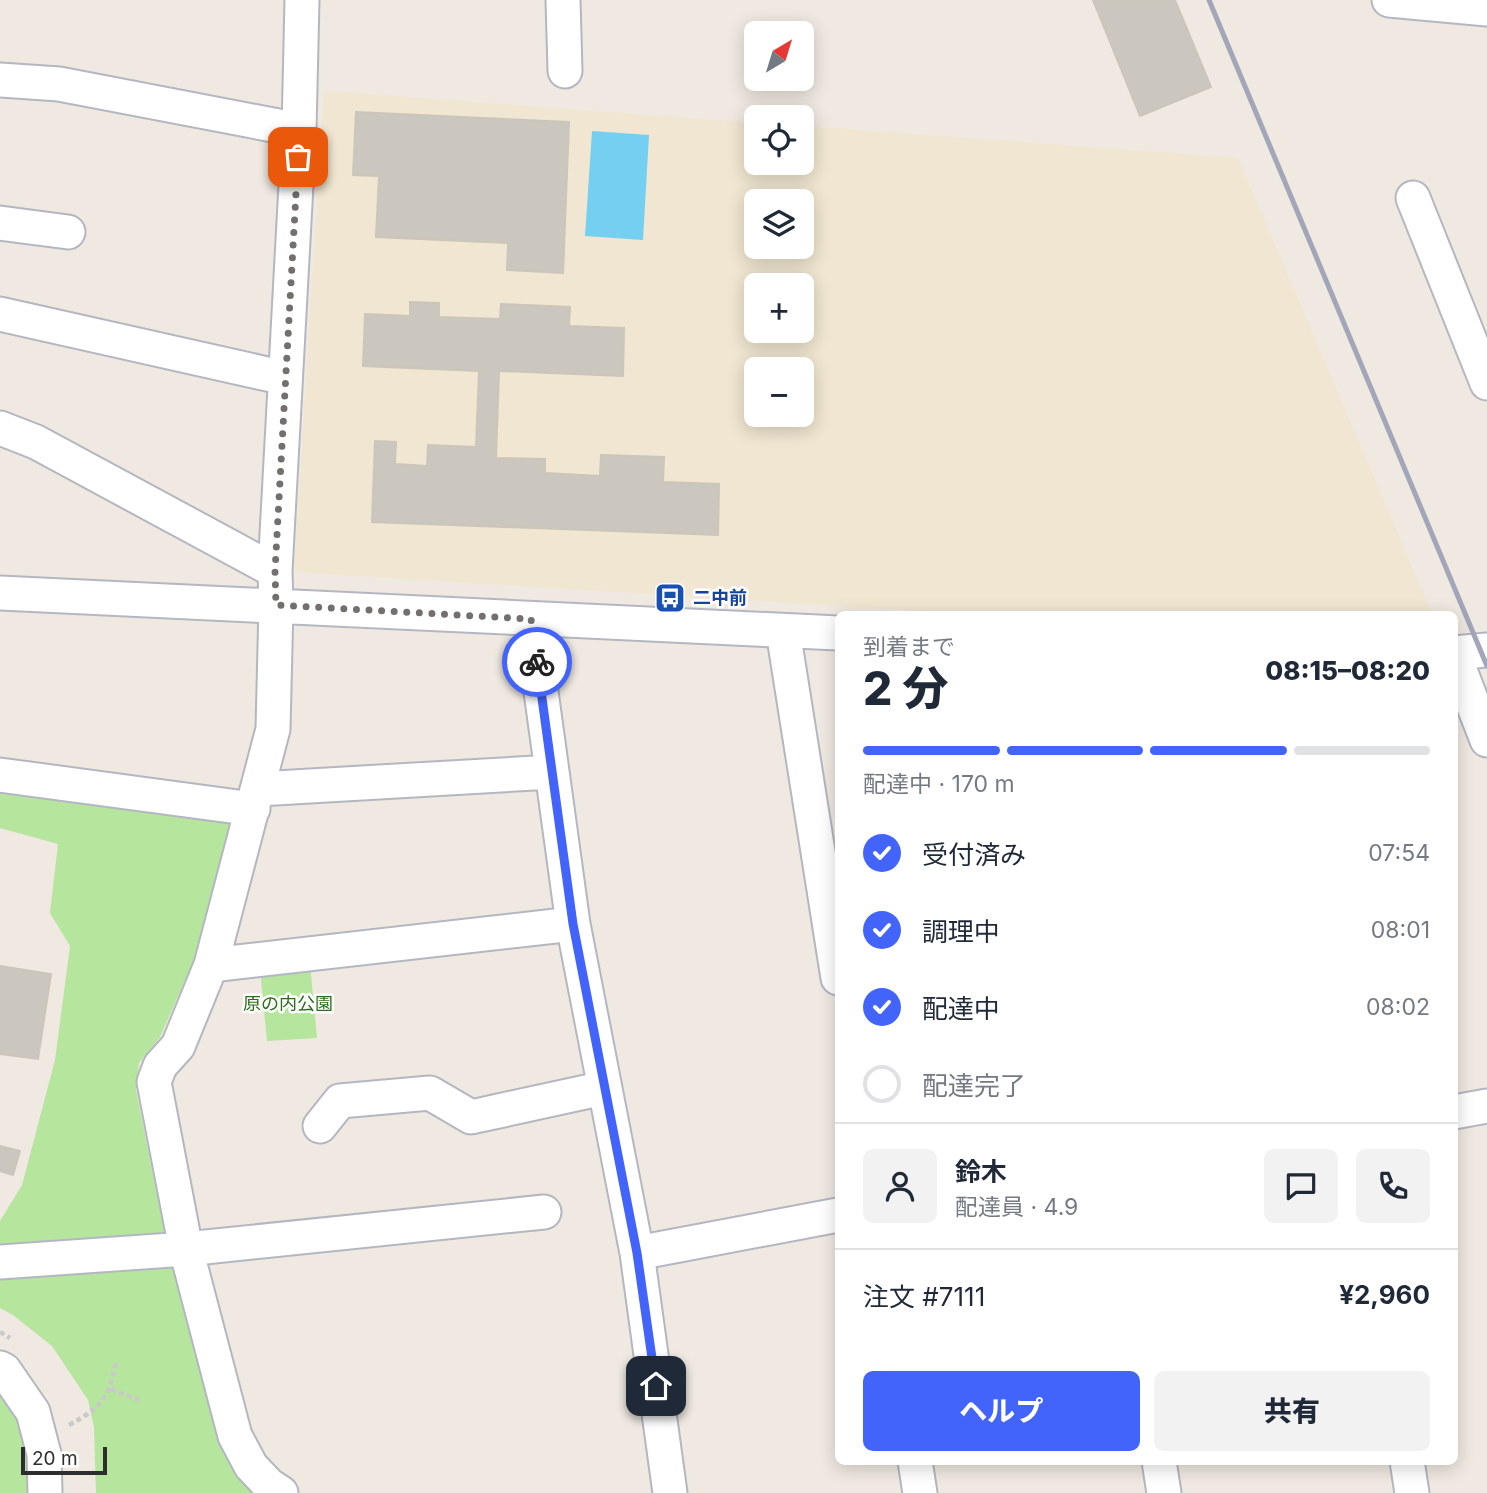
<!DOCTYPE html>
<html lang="ja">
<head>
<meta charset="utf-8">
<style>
	:root { --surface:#fff; --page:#f2f2f3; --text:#1f2937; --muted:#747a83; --line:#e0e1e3; --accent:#4264fb }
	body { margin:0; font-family:Inter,"Noto Sans JP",sans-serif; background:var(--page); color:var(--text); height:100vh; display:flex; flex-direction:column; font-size:26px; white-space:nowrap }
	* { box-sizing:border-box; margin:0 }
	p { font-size:23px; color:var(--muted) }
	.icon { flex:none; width:38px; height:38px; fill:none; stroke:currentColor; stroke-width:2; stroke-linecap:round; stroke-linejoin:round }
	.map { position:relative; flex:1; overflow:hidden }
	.details { position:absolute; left:835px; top:611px; width:623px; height:854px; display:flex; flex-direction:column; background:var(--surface); border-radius:10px; box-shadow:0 4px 18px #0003 }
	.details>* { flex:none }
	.needle { width:46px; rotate:38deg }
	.buttons { position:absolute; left:744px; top:21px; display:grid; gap:14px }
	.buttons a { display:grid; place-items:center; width:70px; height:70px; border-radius:10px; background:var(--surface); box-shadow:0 4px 18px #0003; font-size:35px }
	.scale { position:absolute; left:21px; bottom:18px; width:86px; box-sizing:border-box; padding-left:7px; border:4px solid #2e2e2e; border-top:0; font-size:19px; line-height:24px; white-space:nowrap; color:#2e2e2e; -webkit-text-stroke:5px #fff; paint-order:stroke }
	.pin { position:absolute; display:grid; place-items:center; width:60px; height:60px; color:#fff; margin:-30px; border-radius:14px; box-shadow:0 4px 10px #0006 }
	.courier { position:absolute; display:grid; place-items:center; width:70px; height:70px; margin:-35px; border:5px solid #4264fb; border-radius:50%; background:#fff; color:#222; box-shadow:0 2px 9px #0007 }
	.head em { font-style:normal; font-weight:800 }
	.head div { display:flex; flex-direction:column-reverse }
	.head { display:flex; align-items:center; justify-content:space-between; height:119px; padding:0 28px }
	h1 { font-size:46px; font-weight:800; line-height:52px }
	.bar { display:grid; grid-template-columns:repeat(4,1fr); gap:10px 7px; align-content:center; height:84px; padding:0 28px }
	.bar i { height:9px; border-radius:5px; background:var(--line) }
	.bar .selected { background:var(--accent) }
	.bar p { grid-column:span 4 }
	.line { display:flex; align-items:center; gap:18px; padding:0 28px; border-top:2px solid var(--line) }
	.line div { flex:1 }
	.round { display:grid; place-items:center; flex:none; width:74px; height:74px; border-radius:10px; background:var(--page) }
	ol { padding:0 28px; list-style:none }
	li { display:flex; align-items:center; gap:21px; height:77px }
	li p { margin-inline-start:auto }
	li .icon { padding:7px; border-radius:50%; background:var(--accent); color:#fff; stroke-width:4 }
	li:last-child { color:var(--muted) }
	li i { width:38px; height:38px; border:4px solid var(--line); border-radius:50% }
	.button { display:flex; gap:14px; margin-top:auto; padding:14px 28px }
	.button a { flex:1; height:80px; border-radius:10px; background:var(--accent); color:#fff; font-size:28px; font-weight:800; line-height:80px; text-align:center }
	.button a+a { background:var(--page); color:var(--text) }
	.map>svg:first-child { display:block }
	.education { fill:#f0e6d1; fill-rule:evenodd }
	.green { fill:#b6e59e }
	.water { fill:#75cff0 }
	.building { fill:#cbc7bf; stroke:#cbc5ba; stroke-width:2 }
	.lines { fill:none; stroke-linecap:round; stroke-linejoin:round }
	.minor-casing { stroke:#b4b7c1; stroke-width:37 }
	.path { stroke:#c9c9c9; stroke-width:4.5; stroke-dasharray:5 3.5; stroke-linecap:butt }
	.minor { stroke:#fff; stroke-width:33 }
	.rail { stroke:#a3a6b8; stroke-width:5 }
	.done { stroke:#726f6d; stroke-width:7; stroke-dasharray:0 12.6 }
	.route { stroke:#4264fb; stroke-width:9 }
	.labels { text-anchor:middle; stroke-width:5; stroke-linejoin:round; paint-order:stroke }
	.transit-label { font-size:18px; font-weight:bold; fill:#164399; stroke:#fff; text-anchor:start }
	.park-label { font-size:18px; fill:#2c6e1b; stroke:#fff }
</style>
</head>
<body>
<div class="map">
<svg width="1487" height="1493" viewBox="0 0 1487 1493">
	<rect width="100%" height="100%" fill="#efe9e1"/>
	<!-- education -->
	<path class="education" d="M 324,91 L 756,123 L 756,163 L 802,163 L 802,126 L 1238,158 L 1432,614 L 969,614 L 294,572 ZM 756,201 L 802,201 L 802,247 L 756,247 ZM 756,285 L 802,285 L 802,331 L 756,331 ZM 756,369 L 802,369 L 802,415 L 756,415 Z"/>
	<!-- green -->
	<path class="green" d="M 0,775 L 231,818 L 236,824 L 200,946 L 160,1037 L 139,1063 L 136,1090 L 165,1234 L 183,1274 L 210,1399 L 234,1472 L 257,1493 L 96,1493 L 94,1427 L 88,1400 L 52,1346 L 13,1315 L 0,1308 L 0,1221 L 22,1185 L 55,1060 L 70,946 L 50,913 L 58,844 L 0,828 Z
		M 310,964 L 317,1038 L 267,1041 L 260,969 Z
		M 0,1391 L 26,1434 L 28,1493 L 0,1493 Z"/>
	<!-- water -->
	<path class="water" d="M 592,131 L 649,135 L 643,240 L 585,236 Z"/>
	<!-- building -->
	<path class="building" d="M 1093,0 L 1175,0 L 1211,87 L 1140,116 Z
		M 356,112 L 569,122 L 563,273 L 507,270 L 508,243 L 376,237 L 379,176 L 353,175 Z
		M 410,302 L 439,303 L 439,317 L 500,319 L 501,304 L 570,307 L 569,326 L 624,328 L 623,376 L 499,371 L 496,458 L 545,459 L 545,473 L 600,476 L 601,455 L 664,457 L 663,482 L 719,484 L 718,535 L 372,522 L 375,441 L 396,442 L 395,464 L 427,466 L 428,445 L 476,447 L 479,371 L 363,366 L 365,314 L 410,316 Z
		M 0,966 L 51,974 L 38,1059 L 0,1054 Z
		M 0,1146 L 20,1151 L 13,1175 L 0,1171 Z"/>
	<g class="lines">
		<!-- minor casing -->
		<g class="minor-casing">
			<path id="minor" d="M 563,0 L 565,71
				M 1389,0 L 1487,9
				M 0,80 L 59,84 L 299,130
				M 1413,198 L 1487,383
				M 0,223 L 68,232
				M 0,314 L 285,378
				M 0,428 L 36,442 L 275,571
				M 0,593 L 838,633
				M 531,619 L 573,924 L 637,1253 L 670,1493
				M 783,631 L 838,978
				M 1454,653 L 1487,650
				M 1454,655 L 1487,740
				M 0,775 L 253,809
				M 258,789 L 552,772
				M 211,965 L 573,924
				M 1454,1112 L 1487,1106
				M 320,1126 L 340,1101 L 430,1093 L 471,1117 L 604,1088
				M 637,1253 L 838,1215
				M 0,1262 L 186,1249 L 544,1212
				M 0,1368 L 4,1370 L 33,1412 L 44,1454 L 45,1493
				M 915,1461 L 920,1493
				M 1159,1461 L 1164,1493
				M 1407,1461 L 1412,1493
				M 281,1493 L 269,1485 L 251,1466 L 235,1436 L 186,1249 L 154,1082 L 160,1066 L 178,1046 L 211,965 L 273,729 L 276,605 L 275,571 L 299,130 L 302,0"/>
		</g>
		<!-- path -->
		<path class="path" d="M 0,1332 L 10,1338
			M 111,1389 L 141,1401
			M 69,1425 C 102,1407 109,1398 116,1362"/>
		<!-- minor -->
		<use href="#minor" class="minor"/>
		<!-- rail -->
		<path class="rail" d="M 1209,0 L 1487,666"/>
	</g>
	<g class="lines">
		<!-- done -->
		<path class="done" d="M 298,157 L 275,571 L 276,605 L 531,619 L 537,662"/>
		<!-- route -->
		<path class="route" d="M 537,662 L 573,924 L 637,1253 L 656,1386"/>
	</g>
	<!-- icons -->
	<defs>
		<g id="bus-square" transform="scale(1.575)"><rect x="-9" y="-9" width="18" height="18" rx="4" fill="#1a4fb4" stroke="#fff"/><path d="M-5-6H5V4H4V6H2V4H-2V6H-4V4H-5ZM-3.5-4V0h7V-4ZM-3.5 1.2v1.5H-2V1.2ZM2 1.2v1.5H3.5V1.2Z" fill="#fff"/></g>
	</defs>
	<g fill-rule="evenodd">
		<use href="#bus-square" x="670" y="598"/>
	</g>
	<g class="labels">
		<!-- transit labels -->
		<g class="transit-label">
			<text x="693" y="604">二中前</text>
		</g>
		<!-- park labels -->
		<g class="park-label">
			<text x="288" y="1010">原の内公園</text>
		</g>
	</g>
</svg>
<div class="buttons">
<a><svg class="needle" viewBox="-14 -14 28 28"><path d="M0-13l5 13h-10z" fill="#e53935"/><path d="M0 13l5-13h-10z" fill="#747a83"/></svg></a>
<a><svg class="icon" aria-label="locate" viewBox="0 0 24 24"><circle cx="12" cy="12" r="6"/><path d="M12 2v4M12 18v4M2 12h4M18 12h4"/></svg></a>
<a><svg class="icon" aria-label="layers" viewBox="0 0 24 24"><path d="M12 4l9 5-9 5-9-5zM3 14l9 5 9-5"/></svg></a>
<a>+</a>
<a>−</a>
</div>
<div class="scale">20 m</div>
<div class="pin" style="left:298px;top:157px;background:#ea580c"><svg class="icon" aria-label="bag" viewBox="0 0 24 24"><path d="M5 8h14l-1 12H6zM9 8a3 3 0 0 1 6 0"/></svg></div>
<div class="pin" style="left:656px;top:1386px;background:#1f2937"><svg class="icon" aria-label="home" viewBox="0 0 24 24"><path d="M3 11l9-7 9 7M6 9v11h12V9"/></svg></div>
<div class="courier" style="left:537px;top:662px"><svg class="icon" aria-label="bike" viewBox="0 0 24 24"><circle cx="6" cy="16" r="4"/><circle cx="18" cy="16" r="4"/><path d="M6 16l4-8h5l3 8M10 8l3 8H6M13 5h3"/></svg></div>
<section class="details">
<div class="head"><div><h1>2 分</h1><p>到着まで</p></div><em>08:15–08:20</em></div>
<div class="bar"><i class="selected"></i><i class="selected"></i><i class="selected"></i><i></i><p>配達中 · 170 m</p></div>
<ol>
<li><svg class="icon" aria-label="check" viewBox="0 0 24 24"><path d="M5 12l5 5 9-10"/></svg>受付済み<p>07:54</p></li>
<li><svg class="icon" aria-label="check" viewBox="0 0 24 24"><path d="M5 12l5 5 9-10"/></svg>調理中<p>08:01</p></li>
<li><svg class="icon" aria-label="check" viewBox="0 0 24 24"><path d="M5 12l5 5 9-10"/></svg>配達中<p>08:02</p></li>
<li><i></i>配達完了</li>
</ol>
<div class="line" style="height:126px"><a class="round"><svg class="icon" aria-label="person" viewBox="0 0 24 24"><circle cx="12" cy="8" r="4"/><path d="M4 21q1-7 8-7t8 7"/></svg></a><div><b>鈴木</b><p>配達員 · 4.9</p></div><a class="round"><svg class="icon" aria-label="chat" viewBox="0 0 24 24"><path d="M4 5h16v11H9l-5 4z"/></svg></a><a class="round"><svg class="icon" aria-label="phone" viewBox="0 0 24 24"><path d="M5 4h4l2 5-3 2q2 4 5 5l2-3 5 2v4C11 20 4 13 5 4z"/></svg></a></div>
<div class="line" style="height:91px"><div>注文 #7111</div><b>¥2,960</b></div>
<div class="button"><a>ヘルプ</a><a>共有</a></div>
</section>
</div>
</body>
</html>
